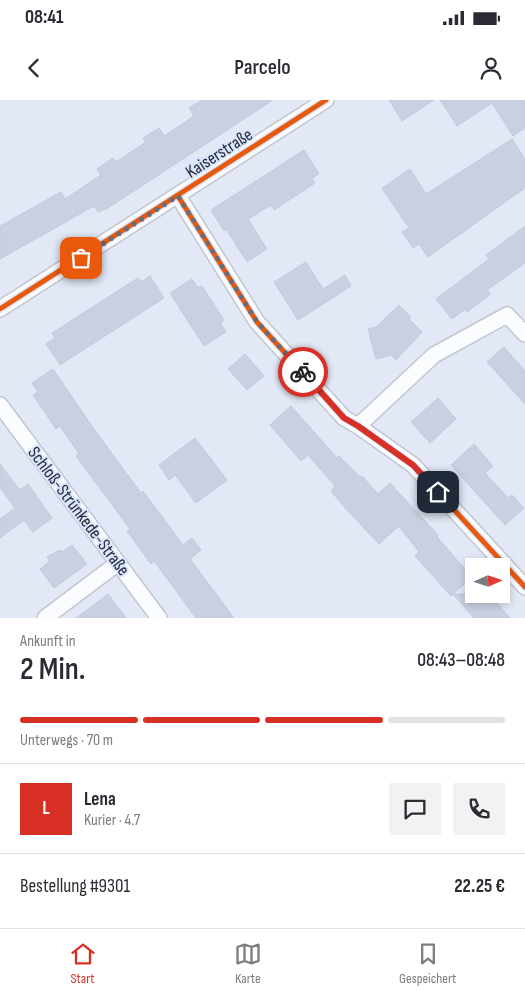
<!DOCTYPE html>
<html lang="de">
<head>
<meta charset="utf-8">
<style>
	:root { --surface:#fff; --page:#f2f2f3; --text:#2b2b33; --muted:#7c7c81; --line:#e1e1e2; --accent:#d93025 }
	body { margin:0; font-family:"Sofia Sans Condensed",sans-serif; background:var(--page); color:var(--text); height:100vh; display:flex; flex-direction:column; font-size:19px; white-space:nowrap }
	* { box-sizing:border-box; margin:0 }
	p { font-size:16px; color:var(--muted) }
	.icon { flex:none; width:28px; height:28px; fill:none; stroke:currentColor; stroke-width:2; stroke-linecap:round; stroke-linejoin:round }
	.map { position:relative; height:518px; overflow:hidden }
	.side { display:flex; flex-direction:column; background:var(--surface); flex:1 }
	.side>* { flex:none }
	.needle { width:32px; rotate:87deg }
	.buttons { position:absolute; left:465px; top:458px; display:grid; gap:10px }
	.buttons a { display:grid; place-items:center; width:45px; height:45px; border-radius:0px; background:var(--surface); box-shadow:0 2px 8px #0003; font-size:25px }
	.pin { position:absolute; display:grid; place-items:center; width:42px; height:42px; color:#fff; margin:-21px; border-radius:10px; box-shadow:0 2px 8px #0006 }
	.courier { position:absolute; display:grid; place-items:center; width:50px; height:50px; margin:-25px; border:4px solid #d93025; border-radius:50%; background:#fff; color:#222; box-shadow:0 1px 6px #0007 }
	.summary em { font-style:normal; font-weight:600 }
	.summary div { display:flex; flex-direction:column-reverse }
	.summary { display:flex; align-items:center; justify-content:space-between; height:85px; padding:0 20px }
	h1 { font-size:32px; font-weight:600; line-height:38px }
	.bar { display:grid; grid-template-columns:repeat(4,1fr); gap:8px 5px; align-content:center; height:60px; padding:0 20px }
	.bar i { height:6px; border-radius:4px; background:var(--line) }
	.bar .on { background:var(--accent) }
	.bar p { grid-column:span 4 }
	.line { display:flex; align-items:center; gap:12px; padding:0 20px; border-top:1px solid var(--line) }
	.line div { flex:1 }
	.round { display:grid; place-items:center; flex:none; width:52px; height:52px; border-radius:0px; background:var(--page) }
	.status { display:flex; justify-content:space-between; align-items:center; height:35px; padding:0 25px; background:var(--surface); direction:ltr }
	.status svg { height:14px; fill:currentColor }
	header { display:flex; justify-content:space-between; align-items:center; height:65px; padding:0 20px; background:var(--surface); font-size:22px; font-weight:600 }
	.tabs { display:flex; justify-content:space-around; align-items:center; height:70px; border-top:1px solid var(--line); background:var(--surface); font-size:14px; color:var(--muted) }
	.tabs a { display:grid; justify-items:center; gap:2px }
	.tabs .on { color:var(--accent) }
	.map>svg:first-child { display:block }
	.building { fill:#cad0e1; stroke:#c5cad6 }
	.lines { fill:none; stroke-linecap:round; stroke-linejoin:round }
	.minor-casing { stroke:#c0c6d2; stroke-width:18 }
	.minor { stroke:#fbfcfe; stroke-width:15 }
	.cycleway-casing { stroke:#dae5fe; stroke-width:8 }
	.cycleway { stroke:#e8590c; stroke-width:5 }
	.done { stroke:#686d7a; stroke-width:5; stroke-dasharray:0 9 }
	.route { stroke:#d93025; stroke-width:6 }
	.labels { text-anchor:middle; stroke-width:4; stroke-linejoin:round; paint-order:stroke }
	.street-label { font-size:18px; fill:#262b37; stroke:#dae5fe }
</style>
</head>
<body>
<div class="status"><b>08:41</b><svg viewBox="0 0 49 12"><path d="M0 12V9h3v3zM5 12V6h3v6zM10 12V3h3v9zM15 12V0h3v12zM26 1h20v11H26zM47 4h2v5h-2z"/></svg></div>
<header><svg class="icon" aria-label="back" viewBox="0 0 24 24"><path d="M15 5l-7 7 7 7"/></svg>Parcelo<svg class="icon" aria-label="person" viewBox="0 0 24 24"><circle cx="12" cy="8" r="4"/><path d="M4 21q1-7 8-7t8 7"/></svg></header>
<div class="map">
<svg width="525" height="518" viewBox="0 0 525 518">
	<rect width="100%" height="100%" fill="#e2e8f6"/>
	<!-- building -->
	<path class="building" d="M 202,0 L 273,0 L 108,108 L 98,112 L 94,106 L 0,159 L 0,126 L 61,92 L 65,99 L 101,75 L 97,69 L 113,58 L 116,62 L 146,42 L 143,38 L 159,28 L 164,36 L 194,16 L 189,8 Z
		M 389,0 L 434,0 L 402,21 Z
		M 440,0 L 525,0 L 525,28 L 513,36 L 492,3 L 457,26 Z
		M 512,39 L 525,59 L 525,88 L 428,157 L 419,144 L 413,148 L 402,132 L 409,128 L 382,88 L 410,69 L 426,94 Z
		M 304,50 L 319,74 L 312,78 L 315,83 L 274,110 L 271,105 L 248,119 L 267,149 L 247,162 L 226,129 L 224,131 L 211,110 Z
		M 525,126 L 525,163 L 487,190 L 491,194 L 467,212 L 465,209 L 452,219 L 436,199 L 489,159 L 486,155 Z
		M 306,162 L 323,189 L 345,175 L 351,186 L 298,220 L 274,182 Z
		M 150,176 L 164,198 L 60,265 L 46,244 L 55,238 L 52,233 L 138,178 L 141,182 Z
		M 192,179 L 198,188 L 202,186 L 224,220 L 220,223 L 226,232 L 204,246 L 170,193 Z
		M 399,205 L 411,217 L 409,219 L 422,232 L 396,260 L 391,255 L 376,259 L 368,229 L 376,227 Z
		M 504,247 L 525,271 L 525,304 L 487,262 Z
		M 245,254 L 264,276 L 247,290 L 228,269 Z
		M 53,269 L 96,332 L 141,393 L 143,391 L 183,445 L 192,438 L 201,450 L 190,459 L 234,518 L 196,518 L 154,461 L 151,464 L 127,431 L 130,429 L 76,356 L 79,354 L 60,326 L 56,329 L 33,295 L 38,292 L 32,283 Z
		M 438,298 L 456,319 L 430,343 L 411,322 Z
		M 291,306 L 337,358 L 339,356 L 360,377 L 362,376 L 378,394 L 390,383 L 438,435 L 437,437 L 472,477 L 453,494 L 502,494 L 495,501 L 510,518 L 474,518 L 453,494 L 451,496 L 415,456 L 419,452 L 399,426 L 379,444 L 347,410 L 331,391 L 335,386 L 308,355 L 301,361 L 270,325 Z
		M 195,338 L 227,380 L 196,403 L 175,375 L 169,380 L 159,365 Z
		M 474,344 L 493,366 L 485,373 L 508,398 L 512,395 L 524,408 L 505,425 L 451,365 Z
		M 0,364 L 20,390 L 28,384 L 52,418 L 33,432 L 24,420 L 0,438 L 0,419 L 15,408 L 0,388 Z
		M 72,445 L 87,464 L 54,488 L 40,469 L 50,461 L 47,457 L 60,450 L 62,452 Z
		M 108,494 L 126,518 L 76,518 Z"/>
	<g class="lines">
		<!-- minor casing -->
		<g class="minor-casing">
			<path id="minor" d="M 178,96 L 257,222 L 344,318 L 358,326 L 413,365 L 525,487
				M 0,209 L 326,0
				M 0,305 L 159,518
				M 358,326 L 434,255 L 507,215 L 525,234
				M 45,518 L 118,463"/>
		</g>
		<!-- minor -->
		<use href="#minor" class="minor"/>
		<!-- cycleway casing -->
		<g class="cycleway-casing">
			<path id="cycleway" d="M 178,96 L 257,222 L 344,318 L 358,326 L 413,365 L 525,487
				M 0,209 L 326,0"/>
		</g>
		<!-- cycleway -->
		<use href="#cycleway" class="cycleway"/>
	</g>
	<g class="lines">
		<!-- done -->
		<path class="done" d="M 81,158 L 178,96 L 257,222 L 303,272"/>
		<!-- route -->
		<path class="route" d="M 303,272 L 344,318 L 358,326 L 413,365 L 438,392"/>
	</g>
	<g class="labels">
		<!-- street labels -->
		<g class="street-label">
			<text transform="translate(219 53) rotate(-33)" y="6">Kaiserstraße</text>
			<text transform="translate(79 411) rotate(53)" y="6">Schloß-Strünkede-Straße</text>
		</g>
	</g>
</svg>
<div class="buttons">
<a><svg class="needle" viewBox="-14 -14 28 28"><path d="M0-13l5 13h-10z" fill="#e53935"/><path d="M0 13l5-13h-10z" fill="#7c7c81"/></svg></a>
</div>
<div class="pin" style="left:81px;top:158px;background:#ea580c"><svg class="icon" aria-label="bag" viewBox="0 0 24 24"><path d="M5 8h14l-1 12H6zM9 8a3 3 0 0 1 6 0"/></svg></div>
<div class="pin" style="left:438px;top:392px;background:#1f2937"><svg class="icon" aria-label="home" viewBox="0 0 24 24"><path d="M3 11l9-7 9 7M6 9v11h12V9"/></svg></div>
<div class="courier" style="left:303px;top:272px"><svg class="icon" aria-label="bike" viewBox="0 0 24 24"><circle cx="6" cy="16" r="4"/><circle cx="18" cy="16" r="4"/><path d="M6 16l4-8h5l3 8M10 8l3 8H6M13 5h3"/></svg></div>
</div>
<section class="side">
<div class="summary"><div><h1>2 Min.</h1><p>Ankunft in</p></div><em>08:43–08:48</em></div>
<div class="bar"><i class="on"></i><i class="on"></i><i class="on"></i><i></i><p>Unterwegs · 70 m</p></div>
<div class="line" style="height:90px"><b class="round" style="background:var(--accent);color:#fff">L</b><div><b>Lena</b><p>Kurier · 4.7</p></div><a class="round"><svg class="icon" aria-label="chat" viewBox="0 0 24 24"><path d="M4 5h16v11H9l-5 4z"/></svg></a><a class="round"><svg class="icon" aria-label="phone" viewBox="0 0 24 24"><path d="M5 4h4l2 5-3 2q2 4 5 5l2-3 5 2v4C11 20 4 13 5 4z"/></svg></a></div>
<div class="line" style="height:65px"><div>Bestellung #9301</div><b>22.25 €</b></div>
</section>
<nav class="tabs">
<a class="on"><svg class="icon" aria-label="home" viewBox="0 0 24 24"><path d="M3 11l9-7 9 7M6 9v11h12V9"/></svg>Start</a>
<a><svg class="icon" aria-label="map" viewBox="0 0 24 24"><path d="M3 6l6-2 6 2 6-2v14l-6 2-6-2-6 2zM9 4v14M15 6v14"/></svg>Karte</a>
<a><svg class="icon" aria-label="saved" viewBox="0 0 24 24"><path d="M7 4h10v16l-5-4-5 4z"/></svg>Gespeichert</a>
</nav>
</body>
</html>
